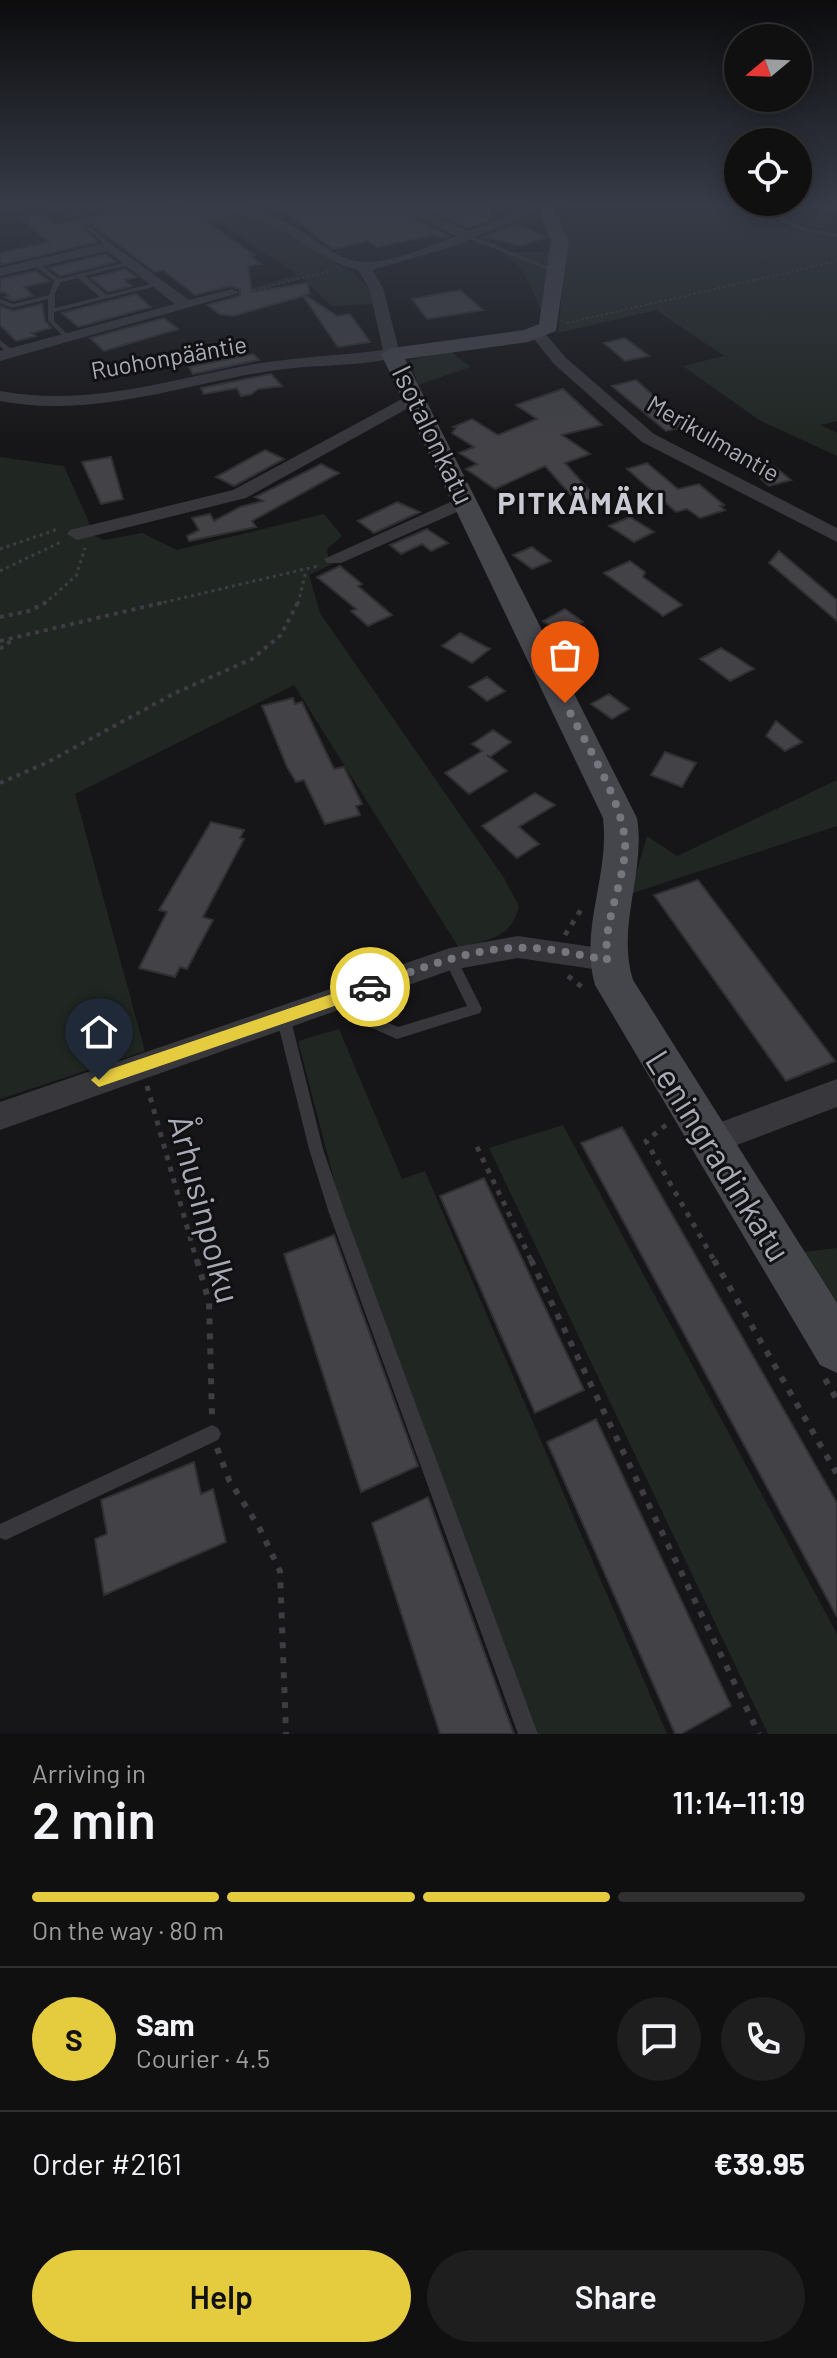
<!DOCTYPE html>
<html lang="en">
<head>
<meta charset="utf-8">
<style>
	:root { --surface:#101011; --page:#1e1e1f; --text:#f1f3f6; --muted:#9c9d9f; --line:#303031; --accent:#e5cc3f }
	body { margin:0; font-family:Barlow,sans-serif; background:var(--page); color:var(--text); height:100vh; display:flex; flex-direction:column; font-size:30px; white-space:nowrap }
	* { box-sizing:border-box; margin:0 }
	p { font-size:26px; color:var(--muted) }
	.icon { flex:none; width:44px; height:44px; fill:none; stroke:currentColor; stroke-width:2; stroke-linecap:round; stroke-linejoin:round }
	.map { position:relative; height:1734px; overflow:hidden }
	.details { display:flex; flex-direction:column; background:var(--surface); flex:1 }
	.details>* { flex:none }
	.needle { width:52px; rotate:251deg }
	.buttons { position:absolute; left:724px; top:24px; display:grid; gap:16px }
	.buttons a { display:grid; place-items:center; width:88px; height:88px; border-radius:50%; background:var(--surface); box-shadow:0 4px 20px #0003,0 0 0 2px var(--line); font-size:40px }
	.pin { position:absolute; display:grid; place-items:center; width:68px; height:68px; color:#fff; margin:-82px -34px; border-radius:50% 50% 50% 0; rotate:-45deg; box-shadow:0 0 8px #0007 }
	.pin .icon { rotate:45deg }
	.courier { position:absolute; display:grid; place-items:center; width:80px; height:80px; margin:-40px; border:6px solid #e5cc3f; border-radius:50%; background:#fff; color:#222; box-shadow:0 2px 10px #0007 }
	.headline em { font-style:normal; font-weight:600 }
	.headline div { display:flex; flex-direction:column-reverse }
	.headline { display:flex; align-items:center; justify-content:space-between; height:136px; padding:0 32px }
	h1 { font-size:52px; font-weight:600; line-height:60px }
	.bar { display:grid; grid-template-columns:repeat(4,1fr); gap:12px 8px; align-content:center; height:96px; padding:0 32px }
	.bar i { height:10px; border-radius:6px; background:var(--line) }
	.bar .on { background:var(--accent) }
	.bar p { grid-column:span 4 }
	.line { display:flex; align-items:center; gap:20px; padding:0 32px; border-top:2px solid var(--line) }
	.line div { flex:1 }
	.round { display:grid; place-items:center; flex:none; width:84px; height:84px; border-radius:42px; background:var(--page) }
	.primary-button { display:flex; gap:16px; margin-top:auto; padding:16px 32px }
	.primary-button a { flex:1; height:92px; border-radius:48px; background:var(--accent); color:#111; font-size:32px; font-weight:600; line-height:92px; text-align:center }
	.primary-button a+a { background:var(--page); color:var(--text) }
	.map>svg:first-child { display:block }
	.green { fill:#202722 }
	.building { fill:#424247; stroke:#303033; stroke-width:2 }
	.lines { fill:none; stroke-linecap:round; stroke-linejoin:round }
	.path-far4 { stroke:#3d3d43; stroke-width:2; stroke-dasharray:2 3; stroke-linecap:butt }
	.path-far3 { stroke:#3d3d43; stroke-width:3; stroke-dasharray:3 4; stroke-linecap:butt }
	.path-far2 { stroke:#3d3d43; stroke-width:4; stroke-dasharray:4 5; stroke-linecap:butt }
	.path-far1 { stroke:#3d3d43; stroke-width:5; stroke-dasharray:5 7; stroke-linecap:butt }
	.path { stroke:#3d3d43; stroke-width:6; stroke-dasharray:6 9; stroke-linecap:butt }
	.lane { fill:#37373c; fill-rule:evenodd }
	.street { fill:#37373c; fill-rule:evenodd }
	.secondary { fill:#45454c; fill-rule:evenodd }
	.route { fill:#e5cc3f }
	.done { stroke:#75767e; stroke-width:8; stroke-dasharray:0 14.4 }
	.labels { text-anchor:middle; stroke-width:6; stroke-linejoin:round; paint-order:stroke }
	.far-street-label { font-size:24px; fill:#a8aab6; stroke:#111012 }
	.street-label { font-size:28px; fill:#a8aab6; stroke:#111012 }
	.far-district-label { font-size:30px; font-weight:bold; letter-spacing:2px; fill:#c9cad3; stroke:#111012 }
	.near-street-label { font-size:34px; fill:#a8aab6; stroke:#111012 }
</style>
</head>
<body>
<div class="map">
<svg width="837" height="1734" viewBox="0 0 837 1734">
	<rect width="100%" height="100%" fill="#161517"/>
	<!-- green -->
	<path class="green" d="M 34,203 L 117,203 C 76,219 75,221 34,203 Z
		M 189,203 L 221,203 L 239,217 L 269,222 L 354,274 L 369,289 L 373,304 L 332,306 L 302,278 L 241,295 L 238,292 L 298,275 Z
		M 574,203 L 739,203 L 788,229 L 837,240 L 837,421 L 821,425 L 837,433 L 837,456 L 759,420 L 683,366 L 724,356 L 656,310 L 558,333 L 567,235 L 558,210 Z
		M 482,237 L 511,252 L 550,253 L 542,314 C 526,273 519,251 471,242 Z
		M 450,351 L 470,367 L 418,385 L 410,360 Z
		M 0,457 L 64,466 L 95,536 L 104,540 L 142,533 L 177,550 L 324,514 L 342,536 L 327,549 L 328,557 L 334,563 L 309,575 L 320,613 L 504,878 L 519,906 C 511,939 489,939 459,948 L 294,685 L 75,794 L 145,1051 L 0,1099 Z
		M 837,780 L 837,826 L 630,894 L 647,836 L 677,856 Z
		M 339,1029 L 402,1179 L 425,1171 L 667,1734 L 538,1734 L 338,1195 L 298,1041 Z
		M 563,1125 L 837,1634 L 837,1734 L 768,1734 L 489,1148 Z
		M 837,1248 L 837,1320 L 795,1253 Z"/>
	<!-- building -->
	<path class="building" d="M 151,203 L 160,203 L 169,209 L 218,203 L 232,214 L 206,220 L 207,222 L 254,255 L 250,256 L 261,264 L 248,266 L 252,292 L 307,283 L 310,294 L 305,295 L 337,316 L 350,314 L 370,342 L 338,347 L 303,296 L 233,316 L 219,314 L 208,305 L 240,296 L 240,290 L 231,286 L 195,295 L 163,270 L 155,272 L 91,224 L 85,225 L 84,229 L 97,242 L 0,265 L 0,253 L 49,242 L 20,218 L 40,213 L 55,225 Z
		M 275,203 L 387,203 L 448,236 L 441,238 L 434,235 L 377,247 L 368,241 L 333,249 Z
		M 413,203 L 489,203 L 491,215 L 496,217 L 468,228 Z
		M 515,224 L 546,237 L 522,246 L 484,237 Z
		M 106,254 L 116,262 L 60,276 L 49,268 Z
		M 125,269 L 136,277 L 124,280 L 132,286 L 108,292 L 91,278 Z
		M 36,271 L 49,281 L 24,287 L 33,296 L 13,301 L 4,297 L 9,296 L 4,292 L 0,293 L 0,279 Z
		M 460,290 L 483,310 L 427,319 L 412,299 Z
		M 136,294 L 151,307 L 78,327 L 62,313 Z
		M 42,304 L 45,321 L 51,328 L 32,333 L 36,336 L 16,341 L 0,325 L 0,306 L 13,311 Z
		M 164,318 L 178,329 L 104,351 L 90,338 Z
		M 625,338 L 649,356 L 625,361 L 604,343 Z
		M 253,354 L 259,360 L 193,374 L 189,367 Z
		M 271,374 L 282,386 L 258,389 L 251,394 L 241,396 L 237,388 L 204,394 L 201,388 Z
		M 636,380 L 669,410 L 673,409 L 693,425 L 666,431 L 612,386 Z
		M 563,389 L 602,425 L 562,435 L 590,454 L 565,463 L 596,498 L 577,502 L 545,466 L 495,489 L 466,469 L 477,464 L 459,453 L 474,447 L 452,433 L 456,428 L 453,427 L 472,419 L 498,435 L 537,419 L 516,405 Z
		M 265,450 L 284,459 L 234,486 L 216,477 Z
		M 111,457 L 123,499 L 101,504 L 82,462 Z
		M 647,463 L 678,489 L 699,484 L 724,505 L 720,506 L 725,510 L 700,518 L 687,509 L 676,512 L 627,469 Z
		M 321,464 L 339,473 L 252,521 L 256,527 L 189,541 L 187,536 L 199,530 L 192,518 L 210,514 L 214,521 L 240,507 L 263,501 L 255,497 Z
		M 774,466 L 791,480 L 769,486 L 753,472 Z
		M 397,502 L 420,512 L 374,533 L 358,521 Z
		M 630,517 L 654,532 L 634,542 L 609,526 Z
		M 427,529 L 448,543 L 431,551 L 422,544 L 401,554 L 390,545 Z
		M 532,547 L 551,561 L 532,569 L 513,555 Z
		M 779,551 L 837,600 L 837,621 L 769,563 Z
		M 630,561 L 645,572 L 643,577 L 682,605 L 663,616 L 604,573 Z
		M 340,566 L 362,584 L 358,586 L 392,615 L 368,626 L 351,611 L 356,609 L 317,577 Z
		M 565,609 L 583,622 L 562,634 L 543,621 Z
		M 460,633 L 490,649 L 472,663 L 442,646 Z
		M 721,648 L 736,657 L 754,669 L 730,681 L 700,659 Z
		M 487,677 L 505,691 L 487,701 L 469,687 Z
		M 609,694 L 629,709 L 612,719 L 591,704 Z
		M 293,698 L 295,704 L 302,702 L 334,769 L 344,767 L 362,804 L 356,806 L 360,815 L 325,824 L 304,780 L 296,782 L 287,767 L 262,706 Z
		M 776,721 L 802,742 L 785,751 L 766,736 Z
		M 493,730 L 511,742 L 490,757 L 487,755 L 507,771 L 469,794 L 445,773 L 482,751 L 472,744 Z
		M 665,752 L 696,763 L 682,787 L 651,775 Z
		M 535,793 L 555,805 L 519,827 L 539,844 L 517,858 L 482,826 Z
		M 211,822 L 244,830 L 240,838 L 244,839 L 203,917 L 213,920 L 187,969 L 180,967 L 175,977 L 139,968 L 167,912 L 159,910 Z
		M 698,880 L 835,1061 L 786,1081 L 654,895 Z
		M 622,1127 L 837,1503 L 837,1617 L 581,1143 Z
		M 484,1178 L 584,1390 L 535,1413 L 440,1196 Z
		M 334,1235 L 418,1466 L 361,1492 L 284,1254 Z
		M 596,1419 L 731,1706 L 681,1734 L 675,1734 L 547,1442 Z
		M 194,1462 L 201,1494 L 213,1489 L 226,1542 L 104,1595 L 95,1539 L 107,1534 L 101,1500 Z
		M 428,1497 L 514,1734 L 440,1734 L 372,1523 Z"/>
	<g class="lines">
		<!-- path-far4 -->
		<path class="path-far4" d="M 53,203 L 80,216
			M 80,222 L 80,216 L 113,203
			M 249,292 L 329,271
			M 567,323 L 837,261"/>
		<!-- path-far3 -->
		<path class="path-far3" d="M 0,549 L 58,529
			M 0,571 L 63,541
			M 44,604 L 76,576 L 85,548
			M 157,604 L 318,566
			M 298,604 L 306,571"/>
		<!-- path-far2 -->
		<path class="path-far2" d="M 0,617 L 29,611 L 47,602
			M 0,641 L 165,602
			M 0,649 L 11,641
			M 0,783 L 46,763 L 175,693 L 252,659 L 281,635 L 298,602"/>
		<!-- path-far1 -->
		<path class="path-far1" d="M 565,935 L 584,905
			M 568,976 L 586,990
			M 147,1086 L 197,1262
			M 666,1125 L 646,1141 L 715,1262
			M 477,1147 L 532,1262"/>
		<!-- path -->
		<path class="path" d="M 197,1260 L 209,1302 L 212,1416
			M 531,1260 L 759,1734
			M 714,1260 L 837,1474
			M 825,1379 L 837,1400
			M 217,1448 L 229,1480 L 259,1527 L 280,1571 L 286,1734"/>
		<!-- lane -->
		<path class="lane" d="M 745,203 L 752,203 L 803,228 L 837,234 L 837,238 L 799,230 Z
			M 87,227 L 91,227 L 111,245 L 111,247 L 107,247 L 87,229 Z
			M 465,235 L 469,235 L 559,271 L 554,272 L 465,237 Z
			M 131,261 L 134,263 L 133,264 L 85,276 L 107,295 L 158,282 L 161,284 L 160,285 L 54,312 L 54,321 L 70,337 L 70,339 L 66,339 L 48,321 L 48,299 L 12,308 L 0,303 L 0,299 L 13,304 L 49,295 L 54,281 L 34,265 L 34,263 L 38,263 L 59,279 ZM 78,278 L 100,297 L 55,308 L 55,293 L 61,282 Z
			M 0,340 L 14,351 L 14,355 L 8,355 L 0,346 Z
			M 450,954 L 455,955 L 482,1009 L 480,1013 L 397,1039 L 365,1025 L 346,993 L 348,989 L 353,987 L 358,989 L 375,1017 L 398,1027 L 467,1006 L 444,959 L 445,955 Z
			M 283,1010 L 288,1012 L 290,1016 L 323,1149 L 345,1213 L 538,1734 L 518,1734 L 329,1213 L 309,1149 L 276,1016 L 278,1012 Z
			M 212,1425 L 218,1428 L 221,1434 L 218,1440 L 12,1537 L 6,1540 L 0,1538 L 0,1524 Z"/>
		<!-- street -->
		<path class="street" d="M 221,203 C 247,203 279,217 301,231 C 319,242 339,260 361,262 C 392,264 428,246 456,236 L 390,203 L 406,203 L 468,231 L 541,203 L 551,206 L 454,246 L 372,270 L 383,288 L 400,354 L 398,357 C 358,367 316,364 276,370 C 183,384 95,419 0,401 L 0,391 C 86,407 165,381 249,365 C 293,357 338,356 383,350 L 369,288 L 358,270 C 325,262 303,240 273,226 C 256,217 234,217 221,203 Z
			M 109,242 L 189,300 L 232,289 L 239,293 L 0,361 L 0,351 L 175,304 L 107,251 L 0,276 L 0,268 Z
			M 533,331 L 543,331 L 566,358 L 654,434 L 837,528 L 837,542 L 642,442 L 554,364 L 530,334 Z
			M 415,392 L 421,393 L 421,401 L 246,498 L 77,540 L 67,534 L 70,530 L 233,490 Z
			M 466,495 L 473,497 L 473,505 L 341,563 L 327,563 L 324,559 Z
			M 518,936 L 607,949 L 617,952 L 621,960 L 617,968 L 607,971 L 518,958 L 451,970 L 0,1130 L 0,1102 L 450,948 Z
			M 837,1079 L 837,1107 L 708,1156 L 697,1151 L 692,1141 L 697,1131 Z"/>
		<!-- secondary -->
		<path class="secondary" d="M 538,203 L 552,203 L 569,241 L 556,331 L 528,342 L 405,359 L 637,818 C 646,873 616,926 633,980 L 837,1303 L 837,1373 L 820,1365 L 595,985 C 579,928 610,876 603,818 L 381,354 L 392,348 L 524,330 L 539,324 L 551,241 L 536,206 Z"/>
	</g>
	<!-- sky -->
	<linearGradient id="sky" x2="0" y2="1"><stop stop-color="#0c0c0d"/><stop offset="0.46" stop-color="#363b47"/><stop offset="1" stop-color="#363b47" stop-opacity="0"/></linearGradient>
	<rect width="837" height="446" fill="url(#sky)"/>
	<!-- route -->
	<path class="route" d="M 370,981 L 375,983 L 375,992 L 99,1087 L 91,1080 L 99,1073 Z"/>
	<g class="lines">
		<!-- done -->
		<path class="done" d="M 370,987 C 422,968 476,945 533,948 C 558,949 583,956 607,960 C 603,922 622,889 625,851 C 628,808 584,741 565,703"/>
	</g>
	<g class="labels">
		<!-- far-street labels -->
		<g class="far-street-label">
			<text transform="translate(169 358) rotate(-10)" y="8">Ruohonpääntie</text>
			<text transform="translate(713 439) rotate(30)" y="8">Merikulmantie</text>
		</g>
		<!-- street labels -->
		<g class="street-label">
			<text transform="translate(433 435) rotate(64)" y="10">Isotalonkatu</text>
		</g>
		<!-- far-district labels -->
		<g class="far-district-label">
			<text x="582" y="514">PITKÄMÄKI</text>
		</g>
		<!-- near-street labels -->
		<g class="near-street-label">
			<text transform="translate(718 1156) rotate(58)" y="12">Leningradinkatu</text>
			<text transform="translate(204 1209) rotate(75)" y="12">Århusinpolku</text>
		</g>
	</g>
</svg>
<div class="buttons">
<a><svg class="needle" viewBox="-14 -14 28 28"><path d="M0-13l5 13h-10z" fill="#e53935"/><path d="M0 13l5-13h-10z" fill="#9c9d9f"/></svg></a>
<a><svg class="icon" aria-label="locate" viewBox="0 0 24 24"><circle cx="12" cy="12" r="6"/><path d="M12 2v4M12 18v4M2 12h4M18 12h4"/></svg></a>
</div>
<div class="pin" style="left:565px;top:703px;background:#ea580c"><svg class="icon" aria-label="bag" viewBox="0 0 24 24"><path d="M5 8h14l-1 12H6zM9 8a3 3 0 0 1 6 0"/></svg></div>
<div class="pin" style="left:99px;top:1080px;background:#1f2937"><svg class="icon" aria-label="home" viewBox="0 0 24 24"><path d="M3 11l9-7 9 7M6 9v11h12V9"/></svg></div>
<div class="courier" style="left:370px;top:987px"><svg class="icon" aria-label="car" viewBox="0 0 24 24"><path d="M5 17H2v-5l4-1 3-4h7l3 4 3 1v5h-3M9 17h6M6 11h13"/><circle cx="7" cy="17" r="2"/><circle cx="17" cy="17" r="2"/></svg></div>
</div>
<section class="details">
<div class="headline"><div><h1>2 min</h1><p>Arriving in</p></div><em>11:14–11:19</em></div>
<div class="bar"><i class="on"></i><i class="on"></i><i class="on"></i><i></i><p>On the way · 80 m</p></div>
<div class="line" style="height:144px"><b class="round" style="background:var(--accent);color:#111">S</b><div><b>Sam</b><p>Courier · 4.5</p></div><a class="round"><svg class="icon" aria-label="chat" viewBox="0 0 24 24"><path d="M4 5h16v11H9l-5 4z"/></svg></a><a class="round"><svg class="icon" aria-label="phone" viewBox="0 0 24 24"><path d="M5 4h4l2 5-3 2q2 4 5 5l2-3 5 2v4C11 20 4 13 5 4z"/></svg></a></div>
<div class="line" style="height:104px"><div>Order #2161</div><b>€39.95</b></div>
<div class="primary-button"><a>Help</a><a>Share</a></div>
</section>
</body>
</html>
